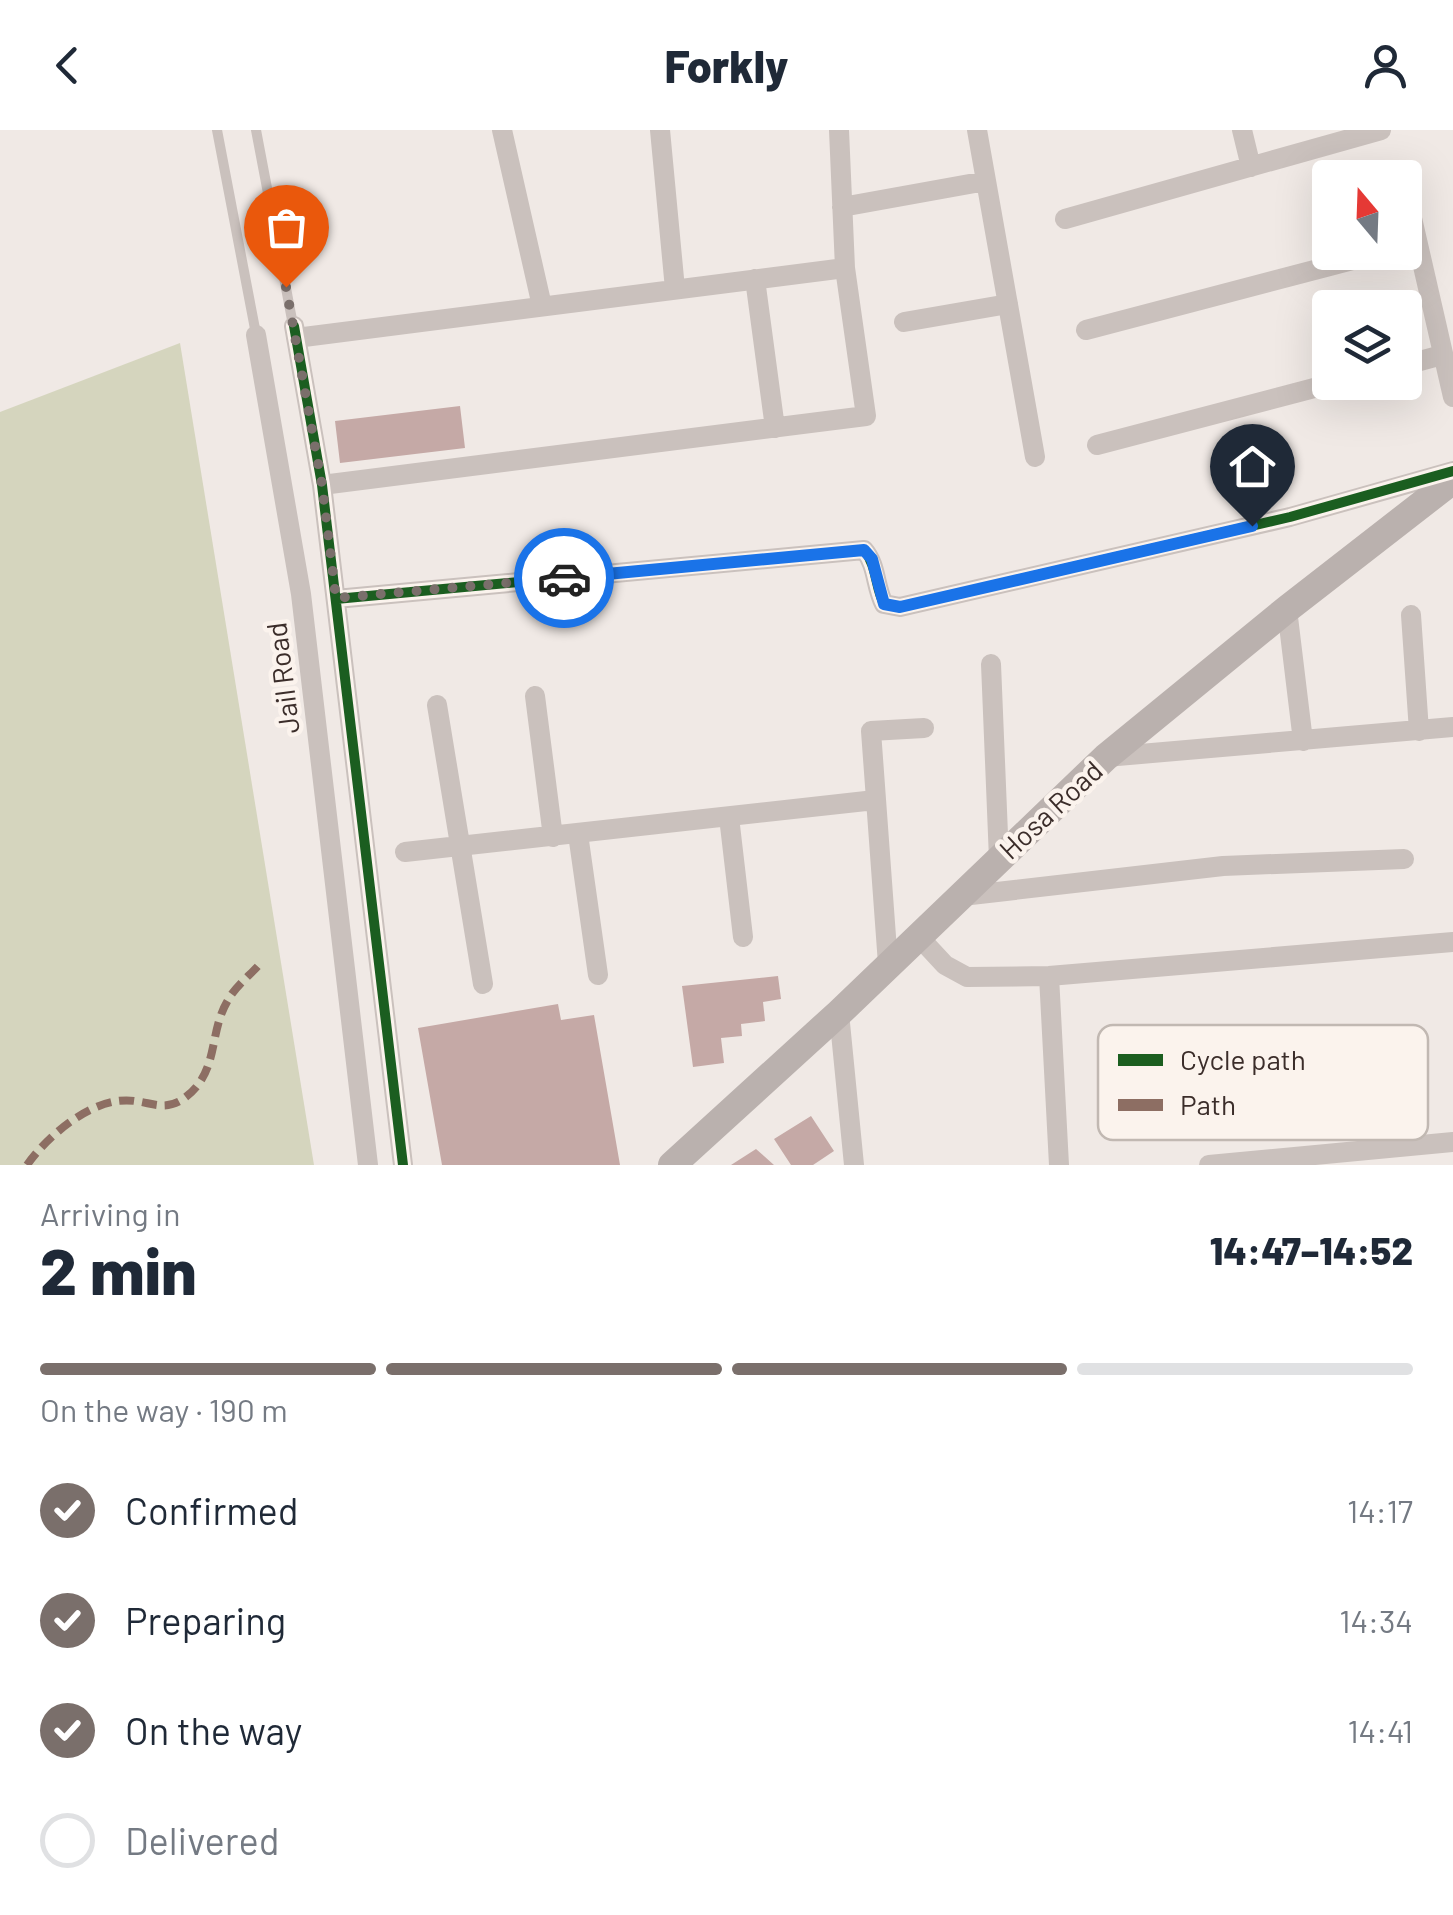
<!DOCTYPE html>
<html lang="en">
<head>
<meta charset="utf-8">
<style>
	:root { --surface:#fff; --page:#f2f2f3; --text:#1f2937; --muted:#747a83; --line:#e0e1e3; --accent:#7a6f6b }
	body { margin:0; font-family:Barlow,sans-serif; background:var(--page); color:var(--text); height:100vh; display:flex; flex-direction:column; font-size:38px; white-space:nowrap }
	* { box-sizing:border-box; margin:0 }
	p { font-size:32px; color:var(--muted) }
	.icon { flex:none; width:55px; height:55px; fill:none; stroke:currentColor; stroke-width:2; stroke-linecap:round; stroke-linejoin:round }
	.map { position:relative; height:1035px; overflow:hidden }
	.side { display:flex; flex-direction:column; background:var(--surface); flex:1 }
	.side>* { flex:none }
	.needle { width:65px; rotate:341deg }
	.tools { position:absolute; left:1312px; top:30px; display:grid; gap:20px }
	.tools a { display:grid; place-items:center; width:110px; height:110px; border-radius:10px; background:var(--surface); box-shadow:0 10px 40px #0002; font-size:50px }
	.pin { position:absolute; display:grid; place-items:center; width:85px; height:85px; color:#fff; margin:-102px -42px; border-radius:50% 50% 50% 0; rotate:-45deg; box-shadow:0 0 10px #0007 }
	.pin .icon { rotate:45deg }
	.courier { position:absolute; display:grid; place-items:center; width:100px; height:100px; margin:-50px; border:8px solid #1a73e8; border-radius:50%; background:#fff; color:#222; box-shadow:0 2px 12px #0007 }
	.summary em { font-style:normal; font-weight:800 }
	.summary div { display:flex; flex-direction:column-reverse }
	.summary { display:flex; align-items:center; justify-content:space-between; height:170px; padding:0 40px }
	h1 { font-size:65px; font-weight:800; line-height:75px }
	.bar { display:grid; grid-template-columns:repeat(4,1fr); gap:15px 10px; align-content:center; height:120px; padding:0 40px }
	.bar i { height:12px; border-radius:8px; background:var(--line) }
	.bar .selected { background:var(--accent) }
	.bar p { grid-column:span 4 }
	ol { padding:0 40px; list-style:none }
	li { display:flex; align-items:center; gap:30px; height:110px }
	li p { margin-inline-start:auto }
	li .icon { padding:10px; border-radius:50%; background:var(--accent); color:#fff; stroke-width:4 }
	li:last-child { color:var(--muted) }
	li i { width:55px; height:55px; border:5px solid var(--line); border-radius:50% }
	header { display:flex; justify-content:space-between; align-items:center; height:130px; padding:0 40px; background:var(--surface); font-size:45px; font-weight:800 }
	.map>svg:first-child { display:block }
	.green { fill:#d5d5be }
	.building { fill:#c5a9a6 }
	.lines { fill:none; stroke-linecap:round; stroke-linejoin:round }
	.service { stroke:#cac1bd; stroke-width:10 }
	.minor { stroke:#cac1bd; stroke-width:20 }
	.secondary { stroke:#bab1ae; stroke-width:28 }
	.quiet { stroke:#8d6e63; stroke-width:8; stroke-dasharray:15 8; stroke-linecap:butt }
	.cycleway-casing { stroke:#fbf3ed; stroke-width:16 }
	.cycleway { stroke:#1b5e20; stroke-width:10 }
	.done { stroke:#7a6f6b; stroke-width:10; stroke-dasharray:0 18 }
	.route { stroke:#1a73e8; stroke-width:12 }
	.labels { text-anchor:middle; stroke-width:9; stroke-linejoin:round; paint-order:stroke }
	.street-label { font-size:28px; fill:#3b2d2a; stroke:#fbf3ed }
	.key { fill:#fbf3ed; stroke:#c1b8b2; stroke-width:2.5 }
	.key-label { font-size:28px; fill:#3b2d2a }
</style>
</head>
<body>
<header><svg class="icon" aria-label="back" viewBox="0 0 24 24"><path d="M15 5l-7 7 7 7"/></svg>Forkly<svg class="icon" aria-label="person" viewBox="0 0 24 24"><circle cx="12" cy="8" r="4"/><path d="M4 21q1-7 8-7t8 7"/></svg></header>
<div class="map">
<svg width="1453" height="1035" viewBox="0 0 1453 1035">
	<rect width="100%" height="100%" fill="#f0e9e5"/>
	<!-- green -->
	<path class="green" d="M 180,213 L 314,1035 L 0,1035 L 0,282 Z"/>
	<!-- building -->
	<path class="building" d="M 460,276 L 465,318 L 340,333 L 335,291 Z
		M 778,846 L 781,869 L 763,872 L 765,891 L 741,894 L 742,906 L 721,908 L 724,933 L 693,937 L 682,856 Z
		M 558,874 L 561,890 L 594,885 L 620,1035 L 442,1035 L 418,898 Z
		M 811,986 L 834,1021 L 813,1035 L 791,1035 L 774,1009 Z
		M 756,1019 L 774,1035 L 731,1035 Z"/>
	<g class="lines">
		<!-- service -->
		<path class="service" d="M 217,0 L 256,204
			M 256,0 L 293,195"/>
		<!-- minor -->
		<path class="minor" d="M 502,0 L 542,176
			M 660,0 L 675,159
			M 977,0 L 1035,327
			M 1242,0 L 1251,37
			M 1406,62 L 1453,267
			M 842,77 L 986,51
			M 1065,89 L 1381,0
			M 755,149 L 775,298
			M 904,192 L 1008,174
			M 294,196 L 322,355 L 403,1035
			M 1086,200 L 1383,122
			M 256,205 L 301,464 L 368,1035
			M 296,208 L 845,138
			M 1405,235 L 1442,225
			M 1097,315 L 1337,252
			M 322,355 L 866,286 L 845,138 L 839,0
			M 336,469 L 864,420 C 877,435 875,457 884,474 L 900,477 L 1290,387 L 1453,341
			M 1287,479 L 1303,611
			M 1411,485 L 1419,601
			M 991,534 L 999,729
			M 535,566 L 553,707
			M 437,575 L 483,854
			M 1106,627 L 1453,597
			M 729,687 L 743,807
			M 578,704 L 598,845
			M 405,722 L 875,670
			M 962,766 L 1223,736 L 1404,729
			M 919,807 L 945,835 L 967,847 L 1049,846 L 1453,812
			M 888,834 L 871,601 L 924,598
			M 1049,846 L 1059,1035
			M 839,883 L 854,1035
			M 1209,1035 L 1453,1012"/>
		<!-- secondary -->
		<path class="secondary" d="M 672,1035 L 839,883 L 1106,627 L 1287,479 L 1453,350"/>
		<!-- quiet -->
		<path class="quiet" d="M 27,1035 C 49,1004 95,965 135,971 C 152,973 164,980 180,971 C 221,945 207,905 228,870 C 235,857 249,846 259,835"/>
		<!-- cycleway casing -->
		<g class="cycleway-casing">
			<path id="cycleway" d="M 294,196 L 322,355 L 403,1035
				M 336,469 L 864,420 C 877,435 875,457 884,474 L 900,477 L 1290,387 L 1453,341"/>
		</g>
		<!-- cycleway -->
		<use href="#cycleway" class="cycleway"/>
	</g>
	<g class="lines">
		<!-- done -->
		<path class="done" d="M 286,157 L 322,355 L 336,468 L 564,448"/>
		<!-- route -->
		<path class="route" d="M 564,448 L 864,420 L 872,429 L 884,474 L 900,477 L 1252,396"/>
	</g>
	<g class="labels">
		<!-- street labels -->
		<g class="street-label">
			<text transform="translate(283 548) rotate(-97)" y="10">Jail Road</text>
			<text transform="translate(1051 680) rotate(-43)" y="10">Hosa Road</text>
		</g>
	</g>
	<!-- legend -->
	<rect x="1098" y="895" width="330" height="115" rx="15" class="key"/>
	<rect x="1118" y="924" width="45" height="12" fill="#1b5e20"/>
	<rect x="1118" y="969" width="45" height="12" fill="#8d6e63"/>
	<g class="key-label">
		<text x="1180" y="940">Cycle path</text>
		<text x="1180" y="985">Path</text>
	</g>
</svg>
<div class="tools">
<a><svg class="needle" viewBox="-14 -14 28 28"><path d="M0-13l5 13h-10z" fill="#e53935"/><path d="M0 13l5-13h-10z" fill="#747a83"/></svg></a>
<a><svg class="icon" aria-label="layers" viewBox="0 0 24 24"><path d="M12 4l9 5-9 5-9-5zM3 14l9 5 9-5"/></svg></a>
</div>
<div class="pin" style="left:286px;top:157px;background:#ea580c"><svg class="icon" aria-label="bag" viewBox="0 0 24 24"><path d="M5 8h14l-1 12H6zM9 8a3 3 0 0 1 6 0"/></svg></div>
<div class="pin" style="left:1252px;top:396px;background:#1f2937"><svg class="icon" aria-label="home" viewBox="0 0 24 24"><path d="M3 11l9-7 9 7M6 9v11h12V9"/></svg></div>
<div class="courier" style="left:564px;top:448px"><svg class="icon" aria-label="car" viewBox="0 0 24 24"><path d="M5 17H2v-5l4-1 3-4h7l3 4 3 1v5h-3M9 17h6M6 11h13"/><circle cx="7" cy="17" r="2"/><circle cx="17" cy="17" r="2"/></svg></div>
</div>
<section class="side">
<div class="summary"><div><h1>2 min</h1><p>Arriving in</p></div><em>14:47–14:52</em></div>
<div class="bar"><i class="selected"></i><i class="selected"></i><i class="selected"></i><i></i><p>On the way · 190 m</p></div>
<ol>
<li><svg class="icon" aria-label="check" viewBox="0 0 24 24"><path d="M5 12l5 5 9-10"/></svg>Confirmed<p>14:17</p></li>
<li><svg class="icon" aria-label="check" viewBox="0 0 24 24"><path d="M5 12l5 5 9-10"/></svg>Preparing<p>14:34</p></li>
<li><svg class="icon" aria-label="check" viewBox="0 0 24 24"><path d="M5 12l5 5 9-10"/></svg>On the way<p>14:41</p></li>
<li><i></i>Delivered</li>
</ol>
</section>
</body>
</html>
